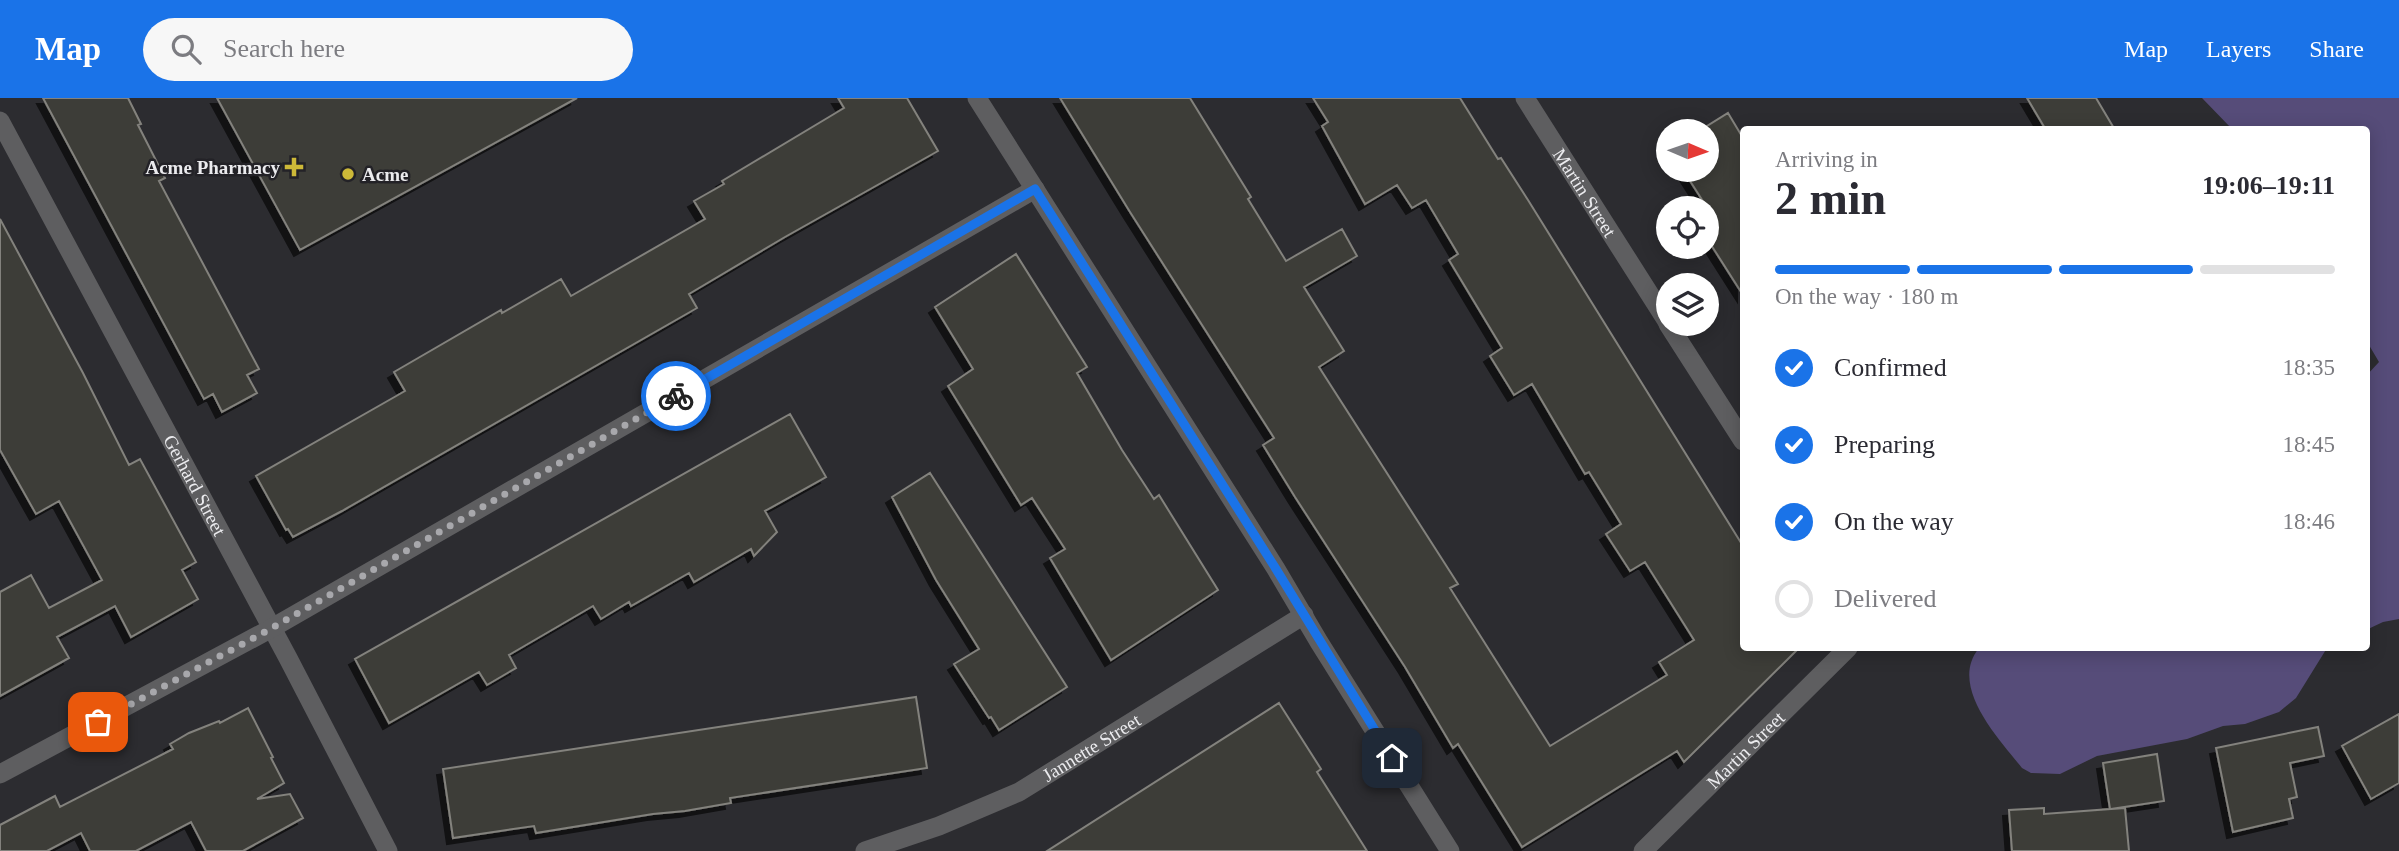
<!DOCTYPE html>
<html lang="en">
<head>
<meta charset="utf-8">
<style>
	:root { --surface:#fff; --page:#f7f7f7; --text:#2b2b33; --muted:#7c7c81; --line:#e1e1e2; --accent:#1a73e8 }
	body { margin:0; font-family:"Times New Roman",serif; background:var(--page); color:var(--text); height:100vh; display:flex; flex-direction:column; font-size:26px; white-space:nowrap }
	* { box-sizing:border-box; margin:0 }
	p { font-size:23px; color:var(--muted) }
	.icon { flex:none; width:38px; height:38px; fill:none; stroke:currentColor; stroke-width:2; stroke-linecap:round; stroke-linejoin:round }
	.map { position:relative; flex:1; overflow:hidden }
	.side { position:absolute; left:1740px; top:28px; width:630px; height:525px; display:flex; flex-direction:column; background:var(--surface); border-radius:7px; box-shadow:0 4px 18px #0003 }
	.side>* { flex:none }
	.needle { width:46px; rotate:92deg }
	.fabs { position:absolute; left:1656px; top:21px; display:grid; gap:14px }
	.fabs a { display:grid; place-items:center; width:63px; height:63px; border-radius:50%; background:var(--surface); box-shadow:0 4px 18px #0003; font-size:35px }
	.pin { position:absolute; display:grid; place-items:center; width:60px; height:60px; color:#fff; margin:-30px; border-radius:14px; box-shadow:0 4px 10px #0006 }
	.courier { position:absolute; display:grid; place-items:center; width:70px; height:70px; margin:-35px; border:5px solid #1a73e8; border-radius:50%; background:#fff; color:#222; box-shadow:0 2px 9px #0007 }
	.summary em { font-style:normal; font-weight:700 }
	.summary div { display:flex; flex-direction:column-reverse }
	.summary { display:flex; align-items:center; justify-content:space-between; height:119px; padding:0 35px }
	h1 { font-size:46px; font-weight:700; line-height:52px }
	.bar { display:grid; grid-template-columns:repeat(4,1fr); gap:10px 7px; align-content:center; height:84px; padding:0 35px }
	.bar i { height:9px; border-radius:5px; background:var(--line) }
	.bar .selected { background:var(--accent) }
	.bar p { grid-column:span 4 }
	ol { padding:0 35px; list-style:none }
	li { display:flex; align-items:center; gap:21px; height:77px }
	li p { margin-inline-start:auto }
	li .icon { padding:7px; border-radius:50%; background:var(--accent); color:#fff; stroke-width:4 }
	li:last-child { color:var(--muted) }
	li i { width:38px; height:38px; border:4px solid var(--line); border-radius:50% }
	header { display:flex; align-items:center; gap:42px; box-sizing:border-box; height:98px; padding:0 35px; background:var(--accent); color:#fff }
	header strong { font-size:33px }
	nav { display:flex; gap:38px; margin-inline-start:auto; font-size:24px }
	.search { width:490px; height:63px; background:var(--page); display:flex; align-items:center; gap:18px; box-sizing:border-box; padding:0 24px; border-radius:38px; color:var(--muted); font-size:26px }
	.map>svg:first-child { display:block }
	.green { fill:#564c79 }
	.building { fill:#3e3e39; stroke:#83827d; stroke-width:2; filter:url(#shadow) }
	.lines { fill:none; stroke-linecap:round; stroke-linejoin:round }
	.minor { stroke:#5e5e60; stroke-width:19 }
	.done { stroke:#a8a8ac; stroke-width:7; stroke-dasharray:0 12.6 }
	.route { stroke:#1a73e8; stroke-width:9 }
	.poi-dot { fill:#cdb938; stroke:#232227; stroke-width:2.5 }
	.labels { text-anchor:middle; stroke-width:5; stroke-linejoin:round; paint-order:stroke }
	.poi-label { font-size:19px; font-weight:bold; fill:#ebebee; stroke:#232227; text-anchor:end }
	.street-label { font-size:19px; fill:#ebebee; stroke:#232227 }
</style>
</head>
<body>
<header>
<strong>Map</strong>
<div class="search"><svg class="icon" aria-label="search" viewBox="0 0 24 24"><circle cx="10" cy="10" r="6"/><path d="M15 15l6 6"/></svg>Search here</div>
<nav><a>Map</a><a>Layers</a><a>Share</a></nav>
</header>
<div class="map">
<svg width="2399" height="753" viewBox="0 0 2399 753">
	<defs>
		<filter id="shadow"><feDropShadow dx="-6" dy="6" stdDeviation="0" flood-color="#0009"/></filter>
	</defs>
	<rect width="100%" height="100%" fill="#2c2c30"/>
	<!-- green -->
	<path class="green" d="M 2202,0 L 2399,0 L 2399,521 L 2383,524 L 2366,532 L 2366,297 L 2370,294 L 2366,287 L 2366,278 L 2379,264 L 2366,242 L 2366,32 L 2232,31 Z
		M 1979,550 L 2327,550 L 2296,600 L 2279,614 L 2245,626 L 2223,628 L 2187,641 L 2097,658 L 2060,676 L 2031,675 L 2022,670 C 1999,641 1948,588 1979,550 Z"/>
	<!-- building -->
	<path class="building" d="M 43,0 L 128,0 L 141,26 L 138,27 L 165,80 L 159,83 L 259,271 L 247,277 L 257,295 L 222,314 L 213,296 L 204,301 Z
		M 217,0 L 577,0 L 300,152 Z
		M 838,0 L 907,0 L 938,53 L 785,139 L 689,196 L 697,210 L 342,413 L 293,439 L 288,431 L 286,432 L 256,378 L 405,293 L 394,274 L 501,212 L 502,215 L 561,181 L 571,198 L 705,121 L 694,103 L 724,86 L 722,83 L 844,10 Z
		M 1060,0 L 1190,0 L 1251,99 L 1248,101 L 1286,163 L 1342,131 L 1357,158 L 1304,189 L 1344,253 L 1319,269 L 1458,486 L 1450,490 L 1550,648 L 1667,577 L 1659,564 L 1694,542 L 1645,464 L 1630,473 L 1606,436 L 1621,426 L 1589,374 L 1585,376 L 1532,286 L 1514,297 L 1490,258 L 1502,250 L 1449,162 L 1458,156 L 1426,102 L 1412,110 L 1397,87 L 1365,106 L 1322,28 L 1328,24 L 1313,0 L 1460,0 L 1498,61 L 1501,60 L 1528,102 L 1743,448 L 1743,550 L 1799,550 L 1684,664 L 1677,653 L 1522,749 L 1458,646 L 1453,650 L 1405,569 L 1295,399 L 1263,347 L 1274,340 L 1130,114 Z
		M 2027,0 L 2096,0 L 2115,32 L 2046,32 Z
		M 1728,15 L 1743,40 L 1743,197 L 1706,139 L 1706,108 L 1683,72 L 1706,72 L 1706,33 L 1699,33 Z
		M 0,121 L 83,275 L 129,367 L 140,361 L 196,464 L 182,472 L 198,501 L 131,539 L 115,508 L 57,539 L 69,560 L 0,598 L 0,494 L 31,477 L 49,510 L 102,482 L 59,403 L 36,416 L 0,352 Z
		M 1016,156 L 1087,269 L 1077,275 L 1122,352 L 1154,401 L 1159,397 L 1218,492 L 1111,562 L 1050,460 L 1065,451 L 1032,400 L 1021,407 L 948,288 L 973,271 L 935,209 Z
		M 790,316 L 826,379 L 765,413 L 777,434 L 754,458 L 751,451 L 694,484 L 689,475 L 631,508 L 629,504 L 601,521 L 593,508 L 509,557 L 516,570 L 487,587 L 479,574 L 389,625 L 355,561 Z
		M 930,375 L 1067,589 L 999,632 L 991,619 L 989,620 L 954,566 L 979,551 L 936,482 L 892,399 Z
		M 916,599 L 927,670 L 730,700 L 731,705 L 685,713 L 653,716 L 536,735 L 534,728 L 453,740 L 443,671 Z
		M 1279,605 L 1321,671 L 1317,674 L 1367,753 L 1047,753 Z
		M 248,610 L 273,659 L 271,660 L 284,685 L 257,701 L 290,696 L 303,720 L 243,753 L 206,753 L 191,724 L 136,753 L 90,753 L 81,735 L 47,753 L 0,753 L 0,727 L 55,698 L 60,709 L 173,651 L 170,646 L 189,635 L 219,623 L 220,625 Z
		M 2399,616 L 2399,685 L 2371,701 L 2342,648 Z
		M 2318,629 L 2324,658 L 2290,665 L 2297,699 L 2289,701 L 2293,720 L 2233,734 L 2216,650 Z
		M 2157,656 L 2164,703 L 2111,711 L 2125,710 L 2129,753 L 2012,753 L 2009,712 L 2044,710 L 2044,716 L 2110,711 L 2103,665 Z"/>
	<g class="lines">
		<!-- minor -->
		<g class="minor">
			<path d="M 977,0 L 1276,471 L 1319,544 L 1450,753"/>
			<path id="s1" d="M 1525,0 L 1668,225"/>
			<path id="s2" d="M 0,23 L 288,560 L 388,753"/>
			<path d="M 1668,226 L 1743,343"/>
			<path d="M 0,676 L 272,530 L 1035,91"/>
			<path id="s3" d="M 865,753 L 939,728 L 1019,694 L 1304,517"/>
			<path id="s4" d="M 1643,753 L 1848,550"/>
		</g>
	</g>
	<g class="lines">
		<!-- done -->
		<path class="done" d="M 98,624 L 272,530 L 676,298"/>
		<!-- route -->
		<path class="route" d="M 676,298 L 1035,91 L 1276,471 L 1392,660"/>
	</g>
	<!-- markers -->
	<g class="poi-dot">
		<path d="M290.5 58.5h7v7h7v7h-7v7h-7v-7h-7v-7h7z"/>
		<circle cx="348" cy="76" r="7"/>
	</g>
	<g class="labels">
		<!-- poi labels -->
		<g class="poi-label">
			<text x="280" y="76">Acme Pharmacy</text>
			<text x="362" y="83" text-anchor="start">Acme</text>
		</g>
		<!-- street labels -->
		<g class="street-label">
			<text dy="7" stroke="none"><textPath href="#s1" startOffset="112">Martin Street</textPath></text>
			<text dy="7" stroke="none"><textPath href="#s2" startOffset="413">Gerhard Street</textPath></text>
			<text dy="7" stroke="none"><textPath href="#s3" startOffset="250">Jannette Street</textPath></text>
			<text dy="7" stroke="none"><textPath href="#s4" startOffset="144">Martin Street</textPath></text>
		</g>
	</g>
</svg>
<div class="fabs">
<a><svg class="needle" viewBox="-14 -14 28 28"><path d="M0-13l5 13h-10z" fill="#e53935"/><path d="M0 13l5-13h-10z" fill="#7c7c81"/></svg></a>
<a><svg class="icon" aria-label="locate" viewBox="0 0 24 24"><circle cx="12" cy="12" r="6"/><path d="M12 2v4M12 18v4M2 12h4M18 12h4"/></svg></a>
<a><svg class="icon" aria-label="layers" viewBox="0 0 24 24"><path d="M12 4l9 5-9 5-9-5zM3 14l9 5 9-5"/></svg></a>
</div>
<div class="pin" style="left:98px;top:624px;background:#ea580c"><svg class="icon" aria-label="bag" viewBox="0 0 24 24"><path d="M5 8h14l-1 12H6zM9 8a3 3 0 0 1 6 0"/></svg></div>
<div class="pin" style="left:1392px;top:660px;background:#1f2937"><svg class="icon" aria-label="home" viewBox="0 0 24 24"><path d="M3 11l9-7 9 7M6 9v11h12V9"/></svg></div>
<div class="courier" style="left:676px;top:298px"><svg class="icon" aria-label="bike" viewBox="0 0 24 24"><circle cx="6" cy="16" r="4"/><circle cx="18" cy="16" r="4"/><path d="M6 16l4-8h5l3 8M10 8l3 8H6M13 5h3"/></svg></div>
<section class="side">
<div class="summary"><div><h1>2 min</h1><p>Arriving in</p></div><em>19:06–19:11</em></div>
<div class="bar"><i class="selected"></i><i class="selected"></i><i class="selected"></i><i></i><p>On the way · 180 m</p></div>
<ol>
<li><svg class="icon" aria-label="check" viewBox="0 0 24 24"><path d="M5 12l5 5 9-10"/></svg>Confirmed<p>18:35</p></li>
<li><svg class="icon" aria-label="check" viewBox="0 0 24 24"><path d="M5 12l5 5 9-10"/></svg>Preparing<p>18:45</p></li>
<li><svg class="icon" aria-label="check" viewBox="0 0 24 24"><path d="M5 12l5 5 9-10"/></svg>On the way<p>18:46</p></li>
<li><i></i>Delivered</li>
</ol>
</section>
</div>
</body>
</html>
